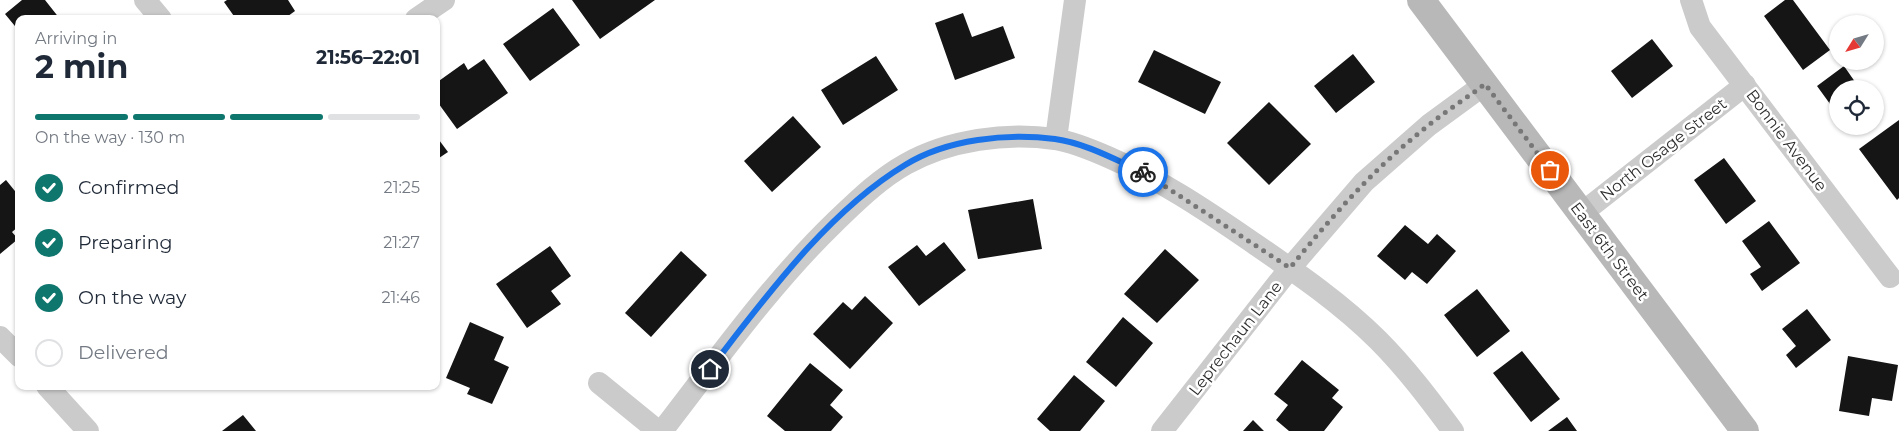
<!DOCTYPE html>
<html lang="en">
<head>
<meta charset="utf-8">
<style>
	:root { --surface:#fff; --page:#f6f6f7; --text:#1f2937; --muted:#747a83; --line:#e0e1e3; --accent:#0f766e }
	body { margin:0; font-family:Montserrat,sans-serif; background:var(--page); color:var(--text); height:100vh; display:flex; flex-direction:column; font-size:19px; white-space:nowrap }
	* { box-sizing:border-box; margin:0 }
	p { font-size:16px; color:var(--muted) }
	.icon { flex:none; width:28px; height:28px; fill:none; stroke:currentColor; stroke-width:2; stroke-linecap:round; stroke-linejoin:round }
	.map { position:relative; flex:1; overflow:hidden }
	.drawer { position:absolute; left:15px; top:15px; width:425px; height:375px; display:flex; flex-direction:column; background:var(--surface); border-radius:10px; box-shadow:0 1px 4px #0004 }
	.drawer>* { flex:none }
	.needle { width:32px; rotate:233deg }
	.tools { position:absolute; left:1829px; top:15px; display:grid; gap:10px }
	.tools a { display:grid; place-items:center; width:55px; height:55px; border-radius:50%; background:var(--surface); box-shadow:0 1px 4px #0004; font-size:25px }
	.pin { position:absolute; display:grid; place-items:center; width:42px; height:42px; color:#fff; margin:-21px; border:2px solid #fff; border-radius:50%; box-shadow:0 1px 5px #0007 }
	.courier { position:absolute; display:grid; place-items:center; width:50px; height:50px; margin:-25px; border:4px solid #1a73e8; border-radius:50%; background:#fff; color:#222; box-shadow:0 1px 6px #0007 }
	.summary em { font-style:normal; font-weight:700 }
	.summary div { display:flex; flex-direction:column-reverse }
	.summary { display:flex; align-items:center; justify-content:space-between; height:85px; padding:0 20px }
	h1 { font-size:32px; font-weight:700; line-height:38px }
	.bar { display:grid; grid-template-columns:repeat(4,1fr); gap:8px 5px; align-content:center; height:60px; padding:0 20px }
	.bar i { height:6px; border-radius:4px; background:var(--line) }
	.bar .selected { background:var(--accent) }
	.bar p { grid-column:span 4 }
	ol { padding:0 20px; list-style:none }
	li { display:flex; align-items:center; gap:15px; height:55px }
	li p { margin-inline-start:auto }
	li .icon { padding:5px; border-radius:50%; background:var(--accent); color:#fff; stroke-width:4 }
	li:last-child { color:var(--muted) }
	li i { width:28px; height:28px; border:2px solid var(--line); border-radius:50% }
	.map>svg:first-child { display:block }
	.building { fill:#151515 }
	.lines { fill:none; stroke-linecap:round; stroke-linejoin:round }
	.street { stroke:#cbcbcb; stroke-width:22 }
	.secondary { stroke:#b8b8b8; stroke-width:28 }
	.done { stroke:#777; stroke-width:5; stroke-dasharray:0 9 }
	.route { stroke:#1a73e8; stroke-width:6 }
	.labels { text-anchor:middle; stroke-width:5; stroke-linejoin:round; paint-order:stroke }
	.street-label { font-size:16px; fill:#2e2e2e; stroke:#fff }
</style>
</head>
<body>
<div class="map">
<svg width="1899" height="431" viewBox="0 0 1899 431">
	<rect width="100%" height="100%" fill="#fff"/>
	<!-- building -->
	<path class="building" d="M 22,0 L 45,0 L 60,19 L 19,19 L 19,31 L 5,14 Z
		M 227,0 L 288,0 L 295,11 L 284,19 L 236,19 L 224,2 Z
		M 572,0 L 655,0 L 600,39 Z
		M 1785,0 L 1793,0 L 1830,50 L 1803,70 L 1764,16 Z
		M 553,8 L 580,45 L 530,81 L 503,44 Z
		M 963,13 L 972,37 L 1003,26 L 1015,58 L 955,80 L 935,23 Z
		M 1652,39 L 1673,66 L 1632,98 L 1611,71 Z
		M 1154,50 L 1221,82 L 1205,114 L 1138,82 Z
		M 1353,54 L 1375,82 L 1336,113 L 1314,86 Z
		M 876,56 L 898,90 L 843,125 L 821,90 Z
		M 484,59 L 508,93 L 457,129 L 436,100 L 436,83 L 464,63 L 468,70 Z
		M 1844,66 L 1860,89 L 1838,89 L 1838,115 L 1817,86 Z
		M 1269,102 L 1311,144 L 1269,185 L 1227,143 Z
		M 793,116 L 821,147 L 772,192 L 744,161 Z
		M 1899,120 L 1899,198 L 1897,200 L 1859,149 Z
		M 436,136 L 448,152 L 436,160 Z
		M 1724,158 L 1756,201 L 1726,224 L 1694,180 Z
		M 6,180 L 19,196 L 19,226 L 12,232 L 18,239 L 0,254 L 0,185 Z
		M 1033,199 L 1042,249 L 978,259 L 968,210 Z
		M 1769,221 L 1800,263 L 1762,291 L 1750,274 L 1761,267 L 1742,241 Z
		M 1405,225 L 1428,244 L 1437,234 L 1456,251 L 1427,284 L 1412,272 L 1405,280 L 1377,256 Z
		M 944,242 L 966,270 L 919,306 L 888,267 L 917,245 L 926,256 Z
		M 550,246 L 571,276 L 551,291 L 561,304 L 527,328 L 496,284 Z
		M 1165,249 L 1199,280 L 1157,323 L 1124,294 Z
		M 681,251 L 707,275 L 651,337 L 625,313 Z
		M 1477,289 L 1510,331 L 1477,357 L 1444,315 Z
		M 865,296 L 893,323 L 850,369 L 813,334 L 843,302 L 852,310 Z
		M 1807,309 L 1831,340 L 1796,368 L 1786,355 L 1796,346 L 1782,329 Z
		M 1123,317 L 1153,343 L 1116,387 L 1086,362 Z
		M 470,322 L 504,337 L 494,360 L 509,367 L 492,404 L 467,394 L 470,388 L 446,378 Z
		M 1522,351 L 1560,399 L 1531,422 L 1493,373 Z
		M 1848,356 L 1898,365 L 1892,401 L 1872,398 L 1869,416 L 1839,411 Z
		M 1302,360 L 1339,390 L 1332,398 L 1343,407 L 1324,431 L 1289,431 L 1276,420 L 1288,405 L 1274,394 Z
		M 810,363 L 843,390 L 830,405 L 843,417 L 831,431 L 785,431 L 767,416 Z
		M 1074,375 L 1105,401 L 1080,431 L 1050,431 L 1037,419 Z
		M 243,415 L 256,431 L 222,431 Z
		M 1567,417 L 1577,431 L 1548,431 Z
		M 1253,420 L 1264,431 L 1243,431 Z"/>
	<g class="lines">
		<!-- street -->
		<path class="street" d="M 145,0 L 161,19
			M 1691,0 L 1700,27 L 1890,277
			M 416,19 L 444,0
			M 1056,139 L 1075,0
			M 1582,213 L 1745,85
			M 0,337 L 19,356
			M 599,383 L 658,431
			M 47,386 L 88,431
			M 662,431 C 717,360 770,285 835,222 C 857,201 879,179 906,164 C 949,140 1006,132 1055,139 C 1073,142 1092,150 1108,157 C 1159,179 1204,209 1249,240 C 1294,271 1340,302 1378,340 C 1406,368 1430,400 1453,431
			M 1162,431 L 1290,268 L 1364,182 L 1429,125 L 1485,84"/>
		<!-- secondary -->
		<path class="secondary" d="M 1421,0 L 1745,431"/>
	</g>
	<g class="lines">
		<!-- done -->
		<path class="done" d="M 1143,172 L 1290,268 C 1332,216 1376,166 1429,125 C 1447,110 1467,98 1485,84 L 1550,170"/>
		<!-- route -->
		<path class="route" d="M 710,369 C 765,298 827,212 905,165 C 947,139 1007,133 1055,139 C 1085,143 1116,160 1143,172"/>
	</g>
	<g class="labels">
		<!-- street labels -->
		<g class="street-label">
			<text transform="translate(1787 140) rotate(53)" y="6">Bonnie Avenue</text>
			<text transform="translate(1663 149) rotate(-38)" y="6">North Osage Street</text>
			<text transform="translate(1610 251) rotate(53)" y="6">East 6th Street</text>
			<text transform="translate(1235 338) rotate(-52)" y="6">Leprechaun Lane</text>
		</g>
	</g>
</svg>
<div class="tools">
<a><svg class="needle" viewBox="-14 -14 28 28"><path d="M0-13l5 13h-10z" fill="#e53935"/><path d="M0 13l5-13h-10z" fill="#747a83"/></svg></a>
<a><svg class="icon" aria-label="locate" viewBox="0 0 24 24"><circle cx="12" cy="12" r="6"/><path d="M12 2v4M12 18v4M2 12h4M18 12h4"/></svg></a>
</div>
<div class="pin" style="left:1550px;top:170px;background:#ea580c"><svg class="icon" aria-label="bag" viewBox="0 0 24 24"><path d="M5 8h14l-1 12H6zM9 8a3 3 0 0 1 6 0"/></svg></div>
<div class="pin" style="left:710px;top:369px;background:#1f2937"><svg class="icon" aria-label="home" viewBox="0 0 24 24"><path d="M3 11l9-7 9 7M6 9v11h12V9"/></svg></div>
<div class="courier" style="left:1143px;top:172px"><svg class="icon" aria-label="bike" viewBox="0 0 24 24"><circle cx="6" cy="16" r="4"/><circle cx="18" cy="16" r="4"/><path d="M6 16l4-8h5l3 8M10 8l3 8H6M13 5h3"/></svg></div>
<section class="drawer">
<div class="summary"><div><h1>2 min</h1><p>Arriving in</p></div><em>21:56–22:01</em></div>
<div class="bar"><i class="selected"></i><i class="selected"></i><i class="selected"></i><i></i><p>On the way · 130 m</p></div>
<ol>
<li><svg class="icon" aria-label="check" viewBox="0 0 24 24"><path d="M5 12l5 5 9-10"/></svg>Confirmed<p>21:25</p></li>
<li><svg class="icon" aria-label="check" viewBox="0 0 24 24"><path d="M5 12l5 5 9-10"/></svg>Preparing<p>21:27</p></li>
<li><svg class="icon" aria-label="check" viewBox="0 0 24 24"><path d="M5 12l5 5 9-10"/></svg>On the way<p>21:46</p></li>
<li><i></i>Delivered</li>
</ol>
</section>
</div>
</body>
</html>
